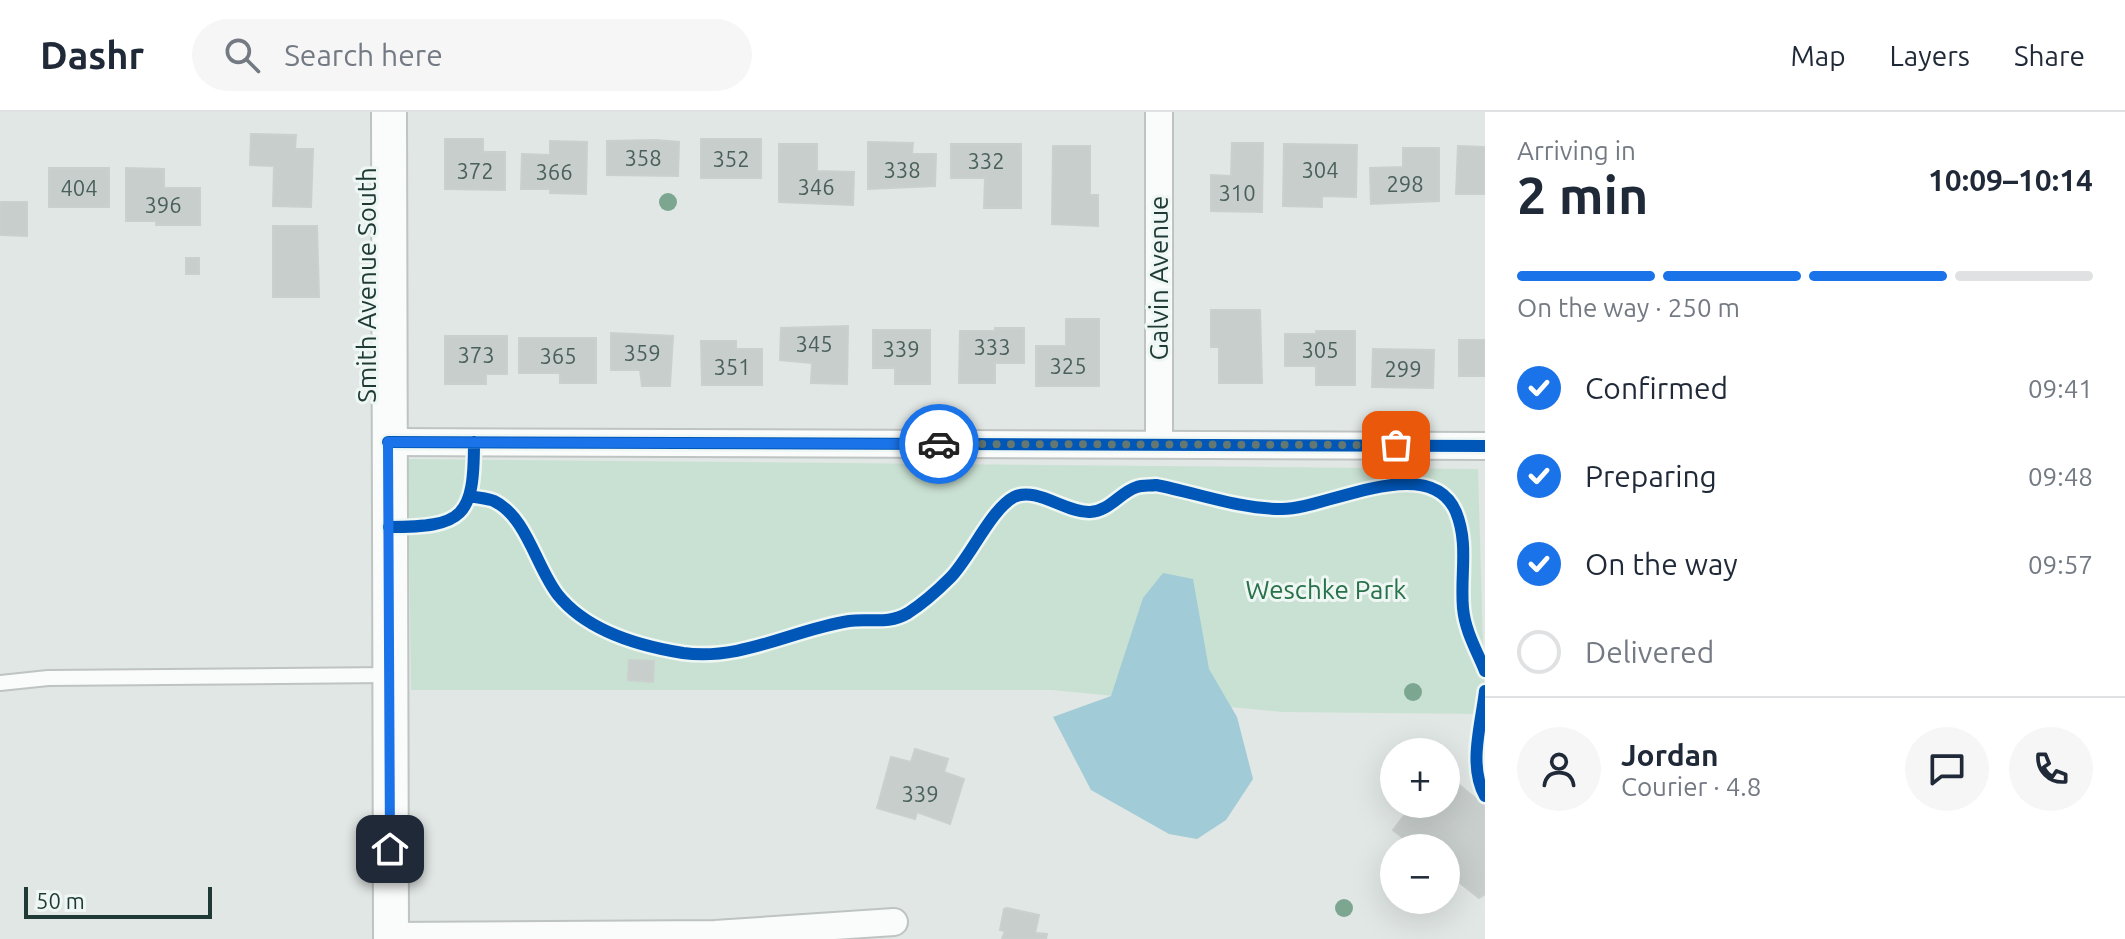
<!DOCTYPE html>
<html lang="en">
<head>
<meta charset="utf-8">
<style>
	:root { --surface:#fff; --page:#f6f6f7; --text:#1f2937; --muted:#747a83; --line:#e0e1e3; --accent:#1a73e8 }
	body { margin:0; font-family:Ubuntu,sans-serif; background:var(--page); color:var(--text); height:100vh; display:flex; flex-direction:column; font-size:30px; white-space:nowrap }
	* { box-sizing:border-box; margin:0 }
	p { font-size:26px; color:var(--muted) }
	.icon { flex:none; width:44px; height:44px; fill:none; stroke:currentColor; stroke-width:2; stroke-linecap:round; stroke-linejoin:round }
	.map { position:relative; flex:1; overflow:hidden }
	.side { display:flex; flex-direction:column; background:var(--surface); width:640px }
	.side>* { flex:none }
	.tools { position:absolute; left:1380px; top:626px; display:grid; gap:16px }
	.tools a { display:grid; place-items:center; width:80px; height:80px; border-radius:50%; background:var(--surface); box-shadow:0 8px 32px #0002; font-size:40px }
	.scale { position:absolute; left:24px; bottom:20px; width:188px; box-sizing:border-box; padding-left:8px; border:4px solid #1f3a35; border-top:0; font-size:22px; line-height:28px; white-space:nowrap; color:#1f3a35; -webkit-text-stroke:6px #eef7f3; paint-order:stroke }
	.pin { position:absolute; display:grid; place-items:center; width:68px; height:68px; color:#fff; margin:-34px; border-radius:16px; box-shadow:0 4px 12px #0006 }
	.courier { position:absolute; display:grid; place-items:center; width:80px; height:80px; margin:-40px; border:6px solid #1a73e8; border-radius:50%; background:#fff; color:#222; box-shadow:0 2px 10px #0007 }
	.overview em { font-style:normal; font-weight:600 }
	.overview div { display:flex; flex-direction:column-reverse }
	.overview { display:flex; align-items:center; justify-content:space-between; height:136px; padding:0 32px }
	h1 { font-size:52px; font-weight:600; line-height:60px }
	.bar { display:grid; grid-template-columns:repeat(4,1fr); gap:12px 8px; align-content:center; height:96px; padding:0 32px }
	.bar i { height:10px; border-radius:6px; background:var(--line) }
	.bar .selected { background:var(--accent) }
	.bar p { grid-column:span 4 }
	.line { display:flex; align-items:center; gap:20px; padding:0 32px; border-top:2px solid var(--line) }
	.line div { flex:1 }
	.round { display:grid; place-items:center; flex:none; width:84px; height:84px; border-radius:42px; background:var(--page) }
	ol { padding:0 32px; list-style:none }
	li { display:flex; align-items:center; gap:24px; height:88px }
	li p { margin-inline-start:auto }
	li .icon { padding:8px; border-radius:50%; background:var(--accent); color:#fff; stroke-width:4 }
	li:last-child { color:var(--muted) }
	li i { width:44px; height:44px; border:4px solid var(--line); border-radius:50% }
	header { display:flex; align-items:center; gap:48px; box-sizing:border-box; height:112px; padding:0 40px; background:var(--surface); border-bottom:2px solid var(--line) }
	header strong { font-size:38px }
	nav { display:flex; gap:44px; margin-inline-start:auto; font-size:28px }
	.search { width:560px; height:72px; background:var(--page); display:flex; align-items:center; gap:20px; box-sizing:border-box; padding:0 28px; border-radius:44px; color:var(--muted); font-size:30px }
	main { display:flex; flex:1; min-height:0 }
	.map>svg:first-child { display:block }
	.green { fill:#c9e1d2 }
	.water { fill:#a0cbd7 }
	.building { fill:#c8cecc; stroke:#cad0ce; stroke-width:2 }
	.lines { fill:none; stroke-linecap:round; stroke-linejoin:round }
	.service-casing { stroke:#bec4c2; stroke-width:18 }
	.minor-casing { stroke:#bec4c2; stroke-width:30 }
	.tertiary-casing { stroke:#bec4c2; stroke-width:38 }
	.service { stroke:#fafbfb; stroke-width:14 }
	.minor { stroke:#fafbfb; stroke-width:26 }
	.tertiary { stroke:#fafbfb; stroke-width:34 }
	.cycleway-casing { stroke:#eef7f3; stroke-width:17 }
	.cycleway { stroke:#0057b8; stroke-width:12 }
	.tree { fill:#7ca690 }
	.done { stroke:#637773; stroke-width:8; stroke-dasharray:0 14.4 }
	.route { stroke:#1a73e8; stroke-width:10 }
	.labels { text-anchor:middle; stroke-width:6; stroke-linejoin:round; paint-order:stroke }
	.number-label { font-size:22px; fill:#4a605c }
	.street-label { font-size:26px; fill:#1f3a35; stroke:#eef7f3 }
	.park-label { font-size:26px; fill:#29714a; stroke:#eef7f3 }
</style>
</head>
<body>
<header>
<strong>Dashr</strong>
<div class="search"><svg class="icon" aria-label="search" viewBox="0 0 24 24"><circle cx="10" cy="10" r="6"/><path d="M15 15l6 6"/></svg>Search here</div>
<nav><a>Map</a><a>Layers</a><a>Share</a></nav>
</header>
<main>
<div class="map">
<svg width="1485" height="827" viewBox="0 0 1485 827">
	<rect width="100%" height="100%" fill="#e1e7e5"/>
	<!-- green -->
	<path class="green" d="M 408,347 L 1478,357 L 1485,602 L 1282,600 L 1052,578 L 411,578 Z"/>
	<!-- water -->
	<path class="water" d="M 1163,461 L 1193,467 L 1209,557 L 1237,605 L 1253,667 L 1226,708 L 1197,727 L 1169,722 L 1091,678 L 1053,605 L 1111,584 L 1143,486 Z"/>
	<!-- building -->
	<path class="building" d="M 251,22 L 296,23 L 295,37 L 313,37 L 311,95 L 273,94 L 274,54 L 250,53 Z
		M 445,27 L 483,27 L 483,40 L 505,40 L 505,78 L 445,77 Z
		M 701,27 L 761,27 L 761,66 L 701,66 Z
		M 656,28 L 679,30 L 678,64 L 607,63 L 607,29 Z
		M 550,29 L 587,30 L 586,82 L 550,81 L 550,77 L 521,77 L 522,42 L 550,43 Z
		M 868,30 L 913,31 L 912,42 L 936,42 L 935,74 L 868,77 Z
		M 1232,31 L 1263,31 L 1262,100 L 1211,99 L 1211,63 L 1231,64 Z
		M 779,32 L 817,32 L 817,59 L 854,60 L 853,93 L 779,90 Z
		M 951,32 L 1021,32 L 1021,96 L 984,96 L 985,66 L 951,66 Z
		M 1284,32 L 1357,33 L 1356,85 L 1322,84 L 1322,95 L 1283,94 Z
		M 1053,34 L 1090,34 L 1090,83 L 1098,83 L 1098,114 L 1052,112 Z
		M 1458,34 L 1485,35 L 1485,82 L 1456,82 Z
		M 1403,36 L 1439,36 L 1439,89 L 1371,92 L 1370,56 L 1403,55 Z
		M 49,56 L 109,56 L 109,95 L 49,95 Z
		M 126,56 L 164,57 L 164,76 L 200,76 L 200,113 L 156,113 L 156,109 L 126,109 Z
		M 0,90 L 27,90 L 27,124 L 0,123 Z
		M 273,114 L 317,114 L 319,185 L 273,185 Z
		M 186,146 L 199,146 L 199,162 L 186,162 Z
		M 1211,198 L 1260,198 L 1262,271 L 1219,271 L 1219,235 L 1211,235 Z
		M 1066,207 L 1099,207 L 1099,274 L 1036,274 L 1036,234 L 1066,234 Z
		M 848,214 L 847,272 L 811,271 L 812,251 L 780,248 L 781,216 Z
		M 995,216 L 1024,216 L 1024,251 L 995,251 L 995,271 L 959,271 L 960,219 L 995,219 Z
		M 873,218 L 930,218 L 930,272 L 895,272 L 895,256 L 873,256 Z
		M 1316,219 L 1355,219 L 1355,273 L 1316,273 L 1316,254 L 1285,254 L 1285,222 L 1316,222 Z
		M 611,221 L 673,224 L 670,274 L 642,274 L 640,258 L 611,258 Z
		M 445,224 L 507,224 L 507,262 L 486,262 L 486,272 L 445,272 Z
		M 519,226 L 596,226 L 596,271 L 560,271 L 560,261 L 519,261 Z
		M 1459,228 L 1485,228 L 1485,264 L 1459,264 Z
		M 701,229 L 736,229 L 736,237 L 762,237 L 762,273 L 702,273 Z
		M 1373,237 L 1434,238 L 1433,276 L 1372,275 Z
		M 629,548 L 654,549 L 653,570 L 628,568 Z
		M 915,637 L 948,647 L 944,660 L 964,667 L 950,712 L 917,700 L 915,707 L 877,696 L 891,645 L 911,650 Z
		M 1446,662 L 1485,694 L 1485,782 L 1479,786 L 1446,760 L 1446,736 L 1416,736 L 1393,718 L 1413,692 L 1446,692 Z
		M 1007,796 L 1039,803 L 1035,821 L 1047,822 L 1046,827 L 1002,827 L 1005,819 L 1000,818 L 1004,797 Z"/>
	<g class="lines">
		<!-- service casing -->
		<g class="service-casing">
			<path id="service" d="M 0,571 L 48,566 L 389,563"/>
		</g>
		<!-- minor casing -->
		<g class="minor-casing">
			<path id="minor" d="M 388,330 L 1485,334
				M 1159,332 L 1159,0
				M 391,824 L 715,822 L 894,810"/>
		</g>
		<!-- tertiary casing -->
		<g class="tertiary-casing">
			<path id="tertiary" d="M 389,0 L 391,827"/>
		</g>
		<!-- service -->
		<use href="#service" class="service"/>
		<!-- minor -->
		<use href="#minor" class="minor"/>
		<!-- tertiary -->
		<use href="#tertiary" class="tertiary"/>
		<!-- cycleway casing -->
		<g class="cycleway-casing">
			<path id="cycleway" d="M 388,330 L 1485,334
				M 470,384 C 478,386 487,386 494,389 C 527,405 536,455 558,483 C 587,519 639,534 683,541 C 742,549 792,518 849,509 C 869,506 888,513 908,501 C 922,492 938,478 950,466 C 970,446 991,397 1014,385 C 1036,374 1066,401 1090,400 C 1110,399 1120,380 1137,375 C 1143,373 1150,374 1156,373 C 1197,381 1239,397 1281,397 C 1325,398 1430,338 1456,400 C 1469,432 1460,463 1463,496 C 1465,519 1477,539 1485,559
				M 389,415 C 464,415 474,405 474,330
				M 1485,579 C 1481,613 1468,654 1485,684"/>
		</g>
		<!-- cycleway -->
		<use href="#cycleway" class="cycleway"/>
	</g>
	<!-- trees -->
	<g class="tree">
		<circle cx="668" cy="90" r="9"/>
		<circle cx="1413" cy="580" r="9"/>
		<circle cx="1344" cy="796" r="9"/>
	</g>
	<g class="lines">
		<!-- done -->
		<path class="done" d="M 939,332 L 1396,333"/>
		<!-- route -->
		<path class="route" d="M 390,737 L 388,330 L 939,332"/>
	</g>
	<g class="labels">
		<!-- number labels -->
		<g class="number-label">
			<text x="643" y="54">358</text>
			<text x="731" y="55">352</text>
			<text x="986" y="57">332</text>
			<text x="902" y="66">338</text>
			<text x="1320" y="66">304</text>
			<text x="475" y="67">372</text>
			<text x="554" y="68">366</text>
			<text x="1405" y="80">298</text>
			<text x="816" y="83">346</text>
			<text x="79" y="84">404</text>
			<text x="1237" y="89">310</text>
			<text x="163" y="101">396</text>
			<text x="814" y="240">345</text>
			<text x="992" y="243">333</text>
			<text x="901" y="245">339</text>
			<text x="1320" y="246">305</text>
			<text x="642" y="249">359</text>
			<text x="476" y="251">373</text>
			<text x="558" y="252">365</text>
			<text x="1068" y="262">325</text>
			<text x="732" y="263">351</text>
			<text x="1403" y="265">299</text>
			<text x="920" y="690">339</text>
		</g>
		<!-- street labels -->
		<g class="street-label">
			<text transform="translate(1159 166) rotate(-90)" y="9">Galvin Avenue</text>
			<text transform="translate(367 173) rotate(-90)" y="9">Smith Avenue South</text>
		</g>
		<!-- park labels -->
		<g class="park-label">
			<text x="1326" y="487">Weschke Park</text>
		</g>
	</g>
</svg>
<div class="tools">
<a>+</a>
<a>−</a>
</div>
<div class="scale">50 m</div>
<div class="pin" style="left:1396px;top:333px;background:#ea580c"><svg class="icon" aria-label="bag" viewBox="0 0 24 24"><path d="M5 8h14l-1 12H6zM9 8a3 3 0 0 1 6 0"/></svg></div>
<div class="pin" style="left:390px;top:737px;background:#1f2937"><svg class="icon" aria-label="home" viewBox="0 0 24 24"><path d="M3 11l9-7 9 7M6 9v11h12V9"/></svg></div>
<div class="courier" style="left:939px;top:332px"><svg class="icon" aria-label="car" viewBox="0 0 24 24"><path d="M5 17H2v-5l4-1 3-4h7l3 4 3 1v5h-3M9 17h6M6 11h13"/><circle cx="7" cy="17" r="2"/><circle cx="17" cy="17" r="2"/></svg></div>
</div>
<section class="side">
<div class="overview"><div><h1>2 min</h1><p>Arriving in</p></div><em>10:09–10:14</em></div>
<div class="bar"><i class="selected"></i><i class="selected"></i><i class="selected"></i><i></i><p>On the way · 250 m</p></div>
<ol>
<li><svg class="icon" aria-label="check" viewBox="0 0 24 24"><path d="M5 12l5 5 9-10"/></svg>Confirmed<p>09:41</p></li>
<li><svg class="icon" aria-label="check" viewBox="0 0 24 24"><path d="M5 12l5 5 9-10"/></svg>Preparing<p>09:48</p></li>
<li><svg class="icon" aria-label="check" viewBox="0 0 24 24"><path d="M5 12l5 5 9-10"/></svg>On the way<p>09:57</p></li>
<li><i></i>Delivered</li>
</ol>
<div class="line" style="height:144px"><a class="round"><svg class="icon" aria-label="person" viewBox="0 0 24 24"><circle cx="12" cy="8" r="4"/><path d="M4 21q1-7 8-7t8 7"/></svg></a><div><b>Jordan</b><p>Courier · 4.8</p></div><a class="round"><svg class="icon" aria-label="chat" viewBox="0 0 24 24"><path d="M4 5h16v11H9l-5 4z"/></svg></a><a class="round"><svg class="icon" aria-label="phone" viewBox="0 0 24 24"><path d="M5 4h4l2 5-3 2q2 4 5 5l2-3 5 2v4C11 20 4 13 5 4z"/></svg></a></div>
</section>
</main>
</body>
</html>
